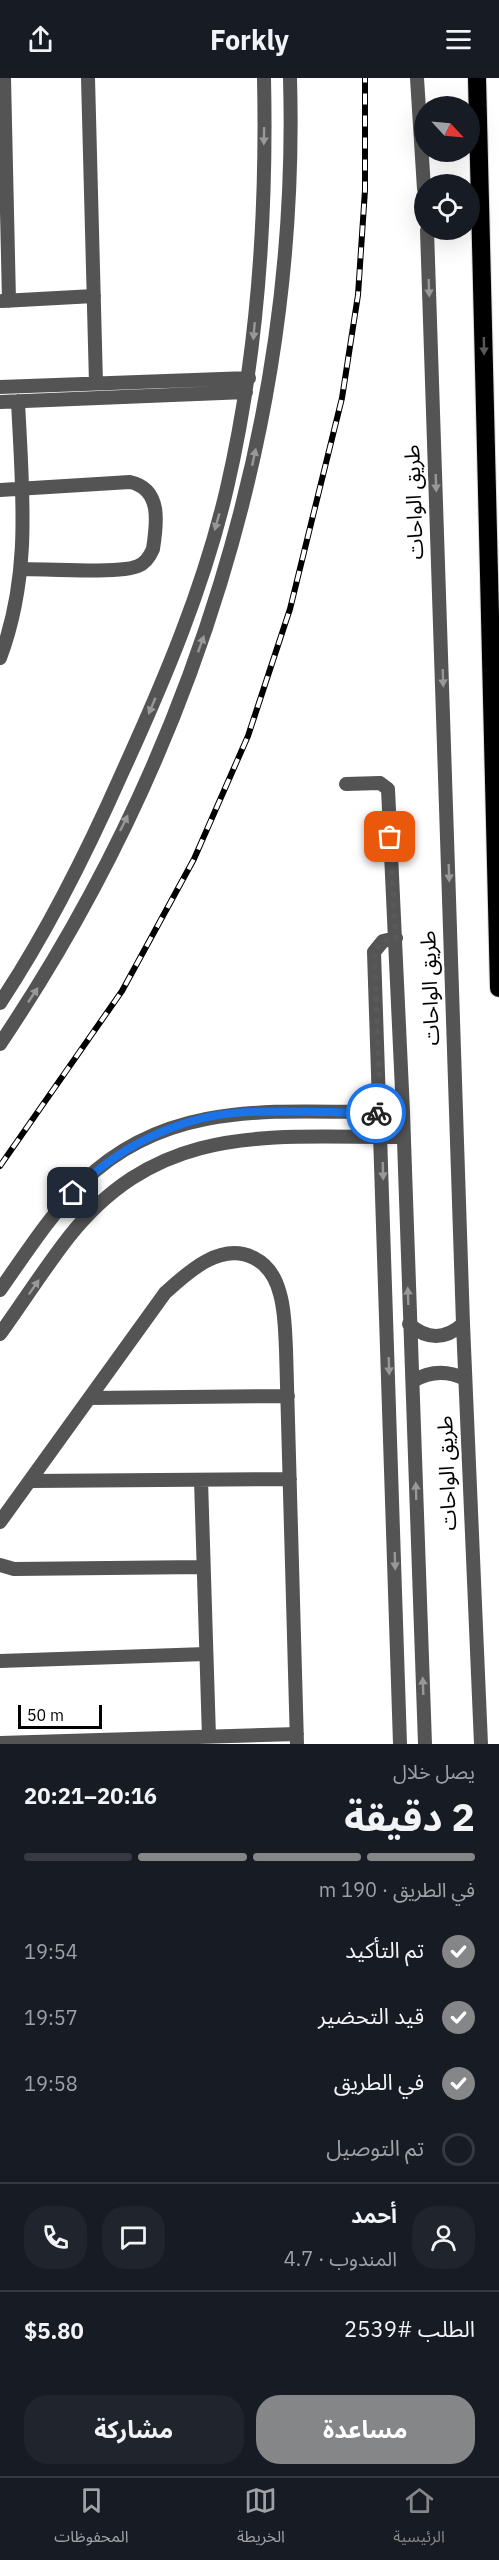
<!DOCTYPE html>
<html lang="ar">
<head>
<meta charset="utf-8">
<style>
	:root { --surface:#171b24; --page:#20242c; --text:#f1f3f6; --muted:#9ea1a6; --line:#363941; --accent:#858687 }
	body { margin:0; font-family:"IBM Plex Sans","Noto Sans Arabic",sans-serif; background:var(--page); color:var(--text); direction:rtl; height:100vh; display:flex; flex-direction:column; font-size:22px; white-space:nowrap }
	* { box-sizing:border-box; margin:0 }
	p { font-size:20px; color:var(--muted) }
	.icon { flex:none; width:33px; height:33px; fill:none; stroke:currentColor; stroke-width:2; stroke-linecap:round; stroke-linejoin:round }
	.map { position:relative; height:1666px; overflow:hidden; direction:ltr }
	.drawer { display:flex; flex-direction:column; background:var(--surface); flex:1 }
	.drawer>* { flex:none }
	.needle { width:39px; rotate:116deg }
	.controls { position:absolute; left:414px; top:18px; display:grid; gap:12px }
	.controls a { display:grid; place-items:center; width:66px; height:66px; border-radius:50%; background:var(--surface); box-shadow:0 6px 24px #0002; font-size:30px }
	.scale { position:absolute; left:18px; bottom:15px; width:84px; box-sizing:border-box; padding-left:6px; border:3px solid #000; border-top:0; font-size:16px; line-height:21px; white-space:nowrap; color:#000; -webkit-text-stroke:4px #fff; paint-order:stroke }
	.pin { position:absolute; display:grid; place-items:center; width:51px; height:51px; color:#fff; margin:-26px; border-radius:12px; box-shadow:0 3px 9px #0006 }
	.courier { position:absolute; display:grid; place-items:center; width:60px; height:60px; margin:-30px; border:4px solid #1a73e8; border-radius:50%; background:#fff; color:#222; box-shadow:0 2px 8px #0007 }
	.overview em { font-style:normal; font-weight:700 }
	.overview div { display:flex; flex-direction:column-reverse }
	.overview { display:flex; align-items:center; justify-content:space-between; height:102px; padding:0 24px }
	h1 { font-size:39px; font-weight:700; line-height:45px }
	.bar { display:grid; grid-template-columns:repeat(4,1fr); gap:9px 6px; align-content:center; height:72px; padding:0 24px }
	.bar i { height:8px; border-radius:4px; background:var(--line) }
	.bar .selected { background:var(--accent) }
	.bar p { grid-column:span 4 }
	.line { display:flex; align-items:center; gap:15px; padding:0 24px; border-top:2px solid var(--line) }
	.line div { flex:1 }
	.round { display:grid; place-items:center; flex:none; width:63px; height:63px; border-radius:24px; background:var(--page) }
	ol { padding:0 24px; list-style:none }
	li { display:flex; align-items:center; gap:18px; height:66px }
	li p { margin-inline-start:auto }
	li .icon { padding:6px; border-radius:50%; background:var(--accent); color:#fff; stroke-width:4 }
	li:last-child { color:var(--muted) }
	li i { width:33px; height:33px; border:3px solid var(--line); border-radius:50% }
	.button { display:flex; gap:12px; margin-top:auto; padding:12px 24px }
	.button a { flex:1; height:69px; border-radius:24px; background:var(--accent); color:#fff; font-size:24px; font-weight:700; line-height:69px; text-align:center }
	.button a+a { background:var(--page); color:var(--text) }
	header { display:flex; justify-content:space-between; align-items:center; height:78px; padding:0 24px; background:var(--surface); font-size:27px; font-weight:700 }
	.tabs { display:flex; justify-content:space-around; align-items:center; height:84px; border-top:2px solid var(--line); background:var(--surface); font-size:16px; color:var(--muted) }
	.tabs a { display:grid; justify-items:center; gap:3px }
	.tabs .selected { color:var(--accent) }
	.map>svg:first-child { display:block }
	.lines { fill:none; stroke-linecap:round; stroke-linejoin:round }
	.highway-casing { stroke:#dbdbdb; stroke-width:20 }
	.minor { stroke:#545454; stroke-width:14 }
	.highway { stroke:#000; stroke-width:18 }
	.rail-casing { stroke:#000; stroke-width:6 }
	.rail { stroke:#fff; stroke-width:4; stroke-dasharray:11; stroke-linecap:butt }
	.oneway { fill:#989898 }
	.oneway2 { fill:#595959 }
	.done { stroke:#595959; stroke-width:6; stroke-dasharray:0 10.8 }
	.route { stroke:#1a73e8; stroke-width:8 }
	.labels { text-anchor:middle; stroke-width:4.5; stroke-linejoin:round; paint-order:stroke }
	.street-label { font-size:21px; fill:#000; stroke:#fff }
</style>
</head>
<body>
<header><svg class="icon" aria-label="menu" viewBox="0 0 24 24"><path d="M4 6h16M4 12h16M4 18h16"/></svg>Forkly<svg class="icon" aria-label="share" viewBox="0 0 24 24"><path d="M12 15V3M7 8l5-5 5 5M5 13v7h14v-7"/></svg></header>
<div class="map">
<svg width="499" height="1666" viewBox="0 0 499 1666">
	<rect width="100%" height="100%" fill="#fff"/>
	<g class="lines">
		<!-- highway casing -->
		<g class="highway-casing">
			<path id="highway" d="M 477,0 L 499,910"/>
		</g>
		<!-- minor -->
		<path class="minor" d="M 4,0 L 9,223
			M 88,0 L 96,305
			M 417,0 L 424,111
			M 427,152 L 463,1246 L 481,1666
			M 2,223 L 94,218
			M 0,309 L 249,300
			M 0,324 L 246,314
			M 0,412 L 130,404 C 162,411 157,445 153,471 C 150,478 146,485 138,488 C 121,496 45,491 22,491
			M 0,580 C 32,495 22,412 18,323
			M 346,706 L 380,705 L 388,711 L 403,1034 L 425,1666
			M 396,860 L 383,863 L 374,874 L 400,1666
			M 0,925 C 48,853 87,774 122,695 C 164,603 204,509 227,410 C 258,276 267,137 264,0
			M 0,966 C 191,682 300,343 290,0
			M 0,1212 C 26,1175 51,1136 83,1104 C 173,1016 289,1036 403,1034
			M 409,1246 C 427,1262 445,1262 463,1246
			M 0,1256 C 23,1224 44,1191 68,1160 C 161,1042 271,1060 404,1059
			M 413,1303 C 430,1293 447,1292 465,1301
			M 91,1320 L 288,1318
			M 201,1402 L 209,1659
			M 31,1403 L 290,1401
			M 0,1444 L 165,1215 C 188,1194 221,1163 254,1180 C 268,1187 276,1200 280,1216 C 285,1233 285,1253 286,1271 L 297,1666
			M 0,1487 L 14,1491 L 203,1489
			M 0,1583 L 206,1576
			M 0,1665 L 297,1656"/>
		<!-- highway -->
		<use href="#highway" class="highway"/>
		<!-- rail casing -->
		<g class="rail-casing">
			<path id="rail" d="M 0,1088 L 122,913 L 194,781 L 248,658 L 290,531 L 342,320 L 358,217 L 365,112 L 365,0"/>
		</g>
		<!-- rail -->
		<use href="#rail" class="rail"/>
	</g>
	<!-- one-way arrows -->
	<defs><path id="oneway-solid" d="M-6-.8H1V-3.2L6.5 0L1 3.2V.8H-6Z" transform="scale(1.5)"/></defs>
	<g class="oneway">
		<use href="#oneway-solid" transform="translate(264 58) rotate(91)"/>
		<use href="#oneway-solid" transform="translate(429 210) rotate(88)"/>
		<use href="#oneway-solid" transform="translate(254 253) rotate(95)"/>
		<use href="#oneway-solid" transform="translate(254 379) rotate(-78)"/>
		<use href="#oneway-solid" transform="translate(436 405) rotate(88)"/>
		<use href="#oneway-solid" transform="translate(217 444) rotate(106)"/>
		<use href="#oneway-solid" transform="translate(201 566) rotate(-70)"/>
		<use href="#oneway-solid" transform="translate(443 600) rotate(88)"/>
		<use href="#oneway-solid" transform="translate(152 628) rotate(113)"/>
		<use href="#oneway-solid" transform="translate(124 745) rotate(-64)"/>
		<use href="#oneway-solid" transform="translate(449 795) rotate(88)"/>
		<use href="#oneway-solid" transform="translate(33 917) rotate(-56)"/>
		<use href="#oneway-solid" transform="translate(383 1093) rotate(88)"/>
		<use href="#oneway-solid" transform="translate(34 1209) rotate(-55)"/>
		<use href="#oneway-solid" transform="translate(408 1218) rotate(-92)"/>
		<use href="#oneway-solid" transform="translate(389 1288) rotate(88)"/>
		<use href="#oneway-solid" transform="translate(416 1413) rotate(-92)"/>
		<use href="#oneway-solid" transform="translate(395 1483) rotate(88)"/>
		<use href="#oneway-solid" transform="translate(423 1608) rotate(-92)"/>
	</g>
	<use class="oneway2" href="#oneway-solid" transform="translate(484 268) rotate(89)"/>
	<g class="lines">
		<!-- done -->
		<path class="done" d="M 376,1035 L 381,1035 L 374,874 L 383,863 L 396,860 L 390,759"/>
		<!-- route -->
		<path class="route" d="M 73,1115 C 115,1071 174,1041 234,1035 C 281,1031 329,1035 376,1035"/>
	</g>
	<g class="labels">
		<!-- street labels -->
		<g class="street-label">
			<text transform="translate(414 424) rotate(-92)" y="7">طريق الواحات</text>
			<text transform="translate(430 910) rotate(-92)" y="7">طريق الواحات</text>
			<text transform="translate(447 1395) rotate(-92)" y="7">طريق الواحات</text>
		</g>
	</g>
</svg>
<div class="controls">
<a><svg class="needle" viewBox="-14 -14 28 28"><path d="M0-13l5 13h-10z" fill="#e53935"/><path d="M0 13l5-13h-10z" fill="#9ea1a6"/></svg></a>
<a><svg class="icon" aria-label="locate" viewBox="0 0 24 24"><circle cx="12" cy="12" r="6"/><path d="M12 2v4M12 18v4M2 12h4M18 12h4"/></svg></a>
</div>
<div class="scale">50 m</div>
<div class="pin" style="left:390px;top:759px;background:#ea580c"><svg class="icon" aria-label="bag" viewBox="0 0 24 24"><path d="M5 8h14l-1 12H6zM9 8a3 3 0 0 1 6 0"/></svg></div>
<div class="pin" style="left:73px;top:1115px;background:#1f2937"><svg class="icon" aria-label="home" viewBox="0 0 24 24"><path d="M3 11l9-7 9 7M6 9v11h12V9"/></svg></div>
<div class="courier" style="left:376px;top:1035px"><svg class="icon" aria-label="bike" viewBox="0 0 24 24"><circle cx="6" cy="16" r="4"/><circle cx="18" cy="16" r="4"/><path d="M6 16l4-8h5l3 8M10 8l3 8H6M13 5h3"/></svg></div>
</div>
<section class="drawer">
<div class="overview"><div><h1>2 دقيقة</h1><p>يصل خلال</p></div><em>20:16–20:21</em></div>
<div class="bar"><i class="selected"></i><i class="selected"></i><i class="selected"></i><i></i><p>في الطريق · 190 m</p></div>
<ol>
<li><svg class="icon" aria-label="check" viewBox="0 0 24 24"><path d="M5 12l5 5 9-10"/></svg>تم التأكيد<p>19:54</p></li>
<li><svg class="icon" aria-label="check" viewBox="0 0 24 24"><path d="M5 12l5 5 9-10"/></svg>قيد التحضير<p>19:57</p></li>
<li><svg class="icon" aria-label="check" viewBox="0 0 24 24"><path d="M5 12l5 5 9-10"/></svg>في الطريق<p>19:58</p></li>
<li><i></i>تم التوصيل</li>
</ol>
<div class="line" style="height:108px"><a class="round"><svg class="icon" aria-label="person" viewBox="0 0 24 24"><circle cx="12" cy="8" r="4"/><path d="M4 21q1-7 8-7t8 7"/></svg></a><div><b>أحمد</b><p>المندوب · 4.7</p></div><a class="round"><svg class="icon" aria-label="chat" viewBox="0 0 24 24"><path d="M4 5h16v11H9l-5 4z"/></svg></a><a class="round"><svg class="icon" aria-label="phone" viewBox="0 0 24 24"><path d="M5 4h4l2 5-3 2q2 4 5 5l2-3 5 2v4C11 20 4 13 5 4z"/></svg></a></div>
<div class="line" style="height:78px"><div>الطلب #2539</div><b>$5.80</b></div>
<div class="button"><a>مساعدة</a><a>مشاركة</a></div>
</section>
<nav class="tabs">
<a class="selected"><svg class="icon" aria-label="home" viewBox="0 0 24 24"><path d="M3 11l9-7 9 7M6 9v11h12V9"/></svg>الرئيسية</a>
<a><svg class="icon" aria-label="map" viewBox="0 0 24 24"><path d="M3 6l6-2 6 2 6-2v14l-6 2-6-2-6 2zM9 4v14M15 6v14"/></svg>الخريطة</a>
<a><svg class="icon" aria-label="saved" viewBox="0 0 24 24"><path d="M7 4h10v16l-5-4-5 4z"/></svg>المحفوظات</a>
</nav>
</body>
</html>
